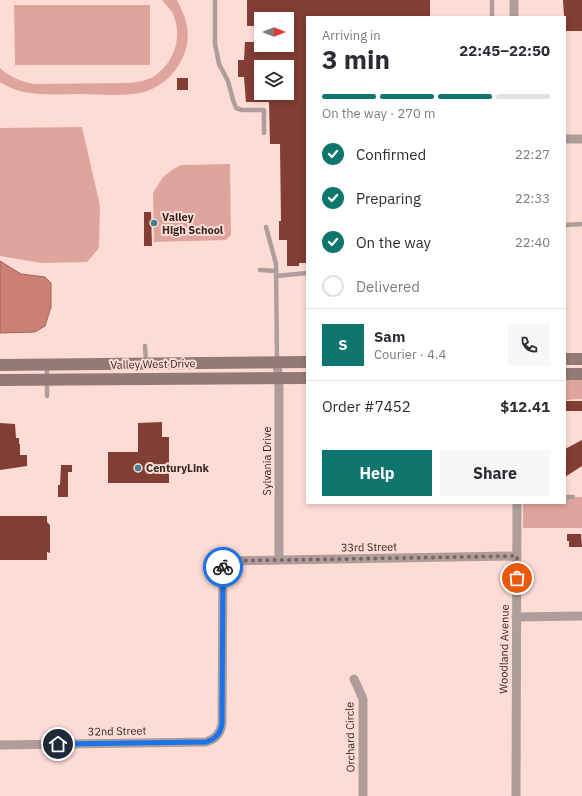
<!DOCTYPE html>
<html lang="en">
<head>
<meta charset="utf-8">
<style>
	:root { --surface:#fff; --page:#f7f7f7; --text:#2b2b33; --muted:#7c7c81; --line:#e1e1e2; --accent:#0f766e }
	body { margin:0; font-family:"IBM Plex Sans",sans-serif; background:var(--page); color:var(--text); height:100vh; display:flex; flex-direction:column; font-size:15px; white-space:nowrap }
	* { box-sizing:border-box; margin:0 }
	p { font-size:13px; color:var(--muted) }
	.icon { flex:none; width:22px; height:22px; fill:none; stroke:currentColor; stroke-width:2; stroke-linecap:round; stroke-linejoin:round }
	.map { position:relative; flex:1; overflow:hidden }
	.side { position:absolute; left:306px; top:16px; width:260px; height:488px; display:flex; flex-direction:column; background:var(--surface); border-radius:0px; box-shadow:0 2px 6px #0003 }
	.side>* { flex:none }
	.needle { width:26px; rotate:90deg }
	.fabs { position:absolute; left:254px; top:12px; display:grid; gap:8px }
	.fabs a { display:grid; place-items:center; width:40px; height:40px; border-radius:0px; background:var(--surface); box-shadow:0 2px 6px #0003; font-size:20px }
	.pin { position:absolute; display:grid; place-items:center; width:34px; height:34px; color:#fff; margin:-17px; border:2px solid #fff; border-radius:50%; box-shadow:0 1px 4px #0007 }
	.courier { position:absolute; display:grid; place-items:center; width:40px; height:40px; margin:-20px; border:3px solid #1a73e8; border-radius:50%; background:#fff; color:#222; box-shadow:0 1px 5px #0007 }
	.head em { font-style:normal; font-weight:700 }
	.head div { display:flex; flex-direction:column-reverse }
	.head { display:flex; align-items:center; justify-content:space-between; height:68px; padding:0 16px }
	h1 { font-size:26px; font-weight:700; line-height:30px }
	.bar { display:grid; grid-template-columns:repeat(4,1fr); gap:6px 4px; align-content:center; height:48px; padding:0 16px }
	.bar i { height:5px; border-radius:3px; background:var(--line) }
	.bar .selected { background:var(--accent) }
	.bar p { grid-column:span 4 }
	.line { display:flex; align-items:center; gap:10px; padding:0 16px; border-top:1px solid var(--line) }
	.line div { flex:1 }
	.round { display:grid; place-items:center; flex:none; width:42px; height:42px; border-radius:0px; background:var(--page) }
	ol { padding:0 16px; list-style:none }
	li { display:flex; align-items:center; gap:12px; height:44px }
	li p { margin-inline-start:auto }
	li .icon { padding:4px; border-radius:50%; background:var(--accent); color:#fff; stroke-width:4 }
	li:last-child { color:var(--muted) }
	li i { width:22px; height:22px; border:2px solid var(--line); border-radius:50% }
	.cta { display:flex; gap:8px; margin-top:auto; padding:8px 16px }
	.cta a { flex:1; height:46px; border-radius:0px; background:var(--accent); color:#fff; font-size:16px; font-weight:700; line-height:46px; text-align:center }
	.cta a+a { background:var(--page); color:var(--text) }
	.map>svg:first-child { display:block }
	.green { fill:#dfa59c }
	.water { fill:#cc8074; stroke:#9e655b }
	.building { fill:#823d34; fill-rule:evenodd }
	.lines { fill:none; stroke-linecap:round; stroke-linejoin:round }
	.path { stroke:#bba09b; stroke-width:1.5; stroke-dasharray:1 3; stroke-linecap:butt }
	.lane { stroke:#ae9d9a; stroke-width:4.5 }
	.street { stroke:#ae9d9a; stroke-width:9 }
	.secondary { stroke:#937a76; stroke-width:12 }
	.done { stroke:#7a6561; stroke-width:4; stroke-dasharray:0 7.2 }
	.route { stroke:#1a73e8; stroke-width:5 }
	.poi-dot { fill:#3d838e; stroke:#fddcd6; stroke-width:1.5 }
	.labels { text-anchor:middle; stroke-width:4; stroke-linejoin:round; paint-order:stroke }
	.poi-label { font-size:11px; font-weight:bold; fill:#342522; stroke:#fddcd6; text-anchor:start }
	.street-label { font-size:11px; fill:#342522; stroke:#fddcd6 }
</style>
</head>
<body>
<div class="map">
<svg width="582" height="796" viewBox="0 0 582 796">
	<rect width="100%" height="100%" fill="#fddcd6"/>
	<!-- green -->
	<path class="green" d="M 162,0 L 177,0 C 181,8 185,16 187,26 C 192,54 172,84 144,92 C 125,97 101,94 80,94 C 52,94 24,98 0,82 L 0,68 C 10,77 20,81 33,84 L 129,83 C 137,82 145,81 153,77 C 174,64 184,35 172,12 C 169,8 165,4 162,0 Z
		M 14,5 L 150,5 L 150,65 L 15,65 Z
		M 82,127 L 100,206 L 99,248 L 87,262 L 41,263 L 0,256 L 0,128 Z
		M 230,164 L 231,235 L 226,240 L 154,242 L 153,193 L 163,177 L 172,170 L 181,165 Z
		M 565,379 L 582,379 L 582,399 L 565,400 Z
		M 565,497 L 582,497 L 582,528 L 523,528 L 523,503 L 565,503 Z"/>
	<!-- water -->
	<path class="water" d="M 0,261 L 21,274 L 45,277 L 51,283 L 51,307 L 45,326 L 35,332 L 0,333 Z"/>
	<!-- building -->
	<path class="building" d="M 247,0 L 430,0 L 430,17 L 307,17 L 307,263 L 299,263 L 299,266 L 287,266 L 287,240 L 279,240 L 279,221 L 281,221 L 280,144 L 270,144 L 269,102 L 246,102 L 244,77 L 238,77 L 238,60 L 244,60 L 245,42 L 261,42 L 261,45 L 287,45 L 287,42 L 293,42 L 292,25 L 287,25 L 287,19 L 261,19 L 261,26 L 247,26 ZM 261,67 L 287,67 L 287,93 L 261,93 Z
		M 563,0 L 582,0 L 582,31 L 565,31 Z
		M 177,78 L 188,78 L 188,90 L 177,90 Z
		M 144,212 L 151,212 L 152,246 L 144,246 Z
		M 565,401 L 582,401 L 582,411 L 565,411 Z
		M 162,422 L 162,437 L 169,437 L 169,483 L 108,483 L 108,452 L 138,452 L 138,423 Z
		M 0,423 L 15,424 L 16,438 L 19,438 L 19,444 L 20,444 L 20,455 L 27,455 L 27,466 L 0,470 Z
		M 582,440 L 582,466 L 565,477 L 565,449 Z
		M 61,465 L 72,465 L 72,472 L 68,472 L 68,497 L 58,497 L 58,485 L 60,485 Z
		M 0,516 L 47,516 L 47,522 L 50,525 L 50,553 L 47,552 L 47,560 L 0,560 Z
		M 567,534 L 581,534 L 582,547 L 569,547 L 569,541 L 567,541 Z"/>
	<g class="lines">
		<!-- path -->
		<path class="path" d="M 526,519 L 572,519 L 582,517"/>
		<!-- lane -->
		<path class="lane" d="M 215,0 L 215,44 L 219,64 L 228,81 L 233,100 L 236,108 L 242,110 L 264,110 L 264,133
			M 492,0 L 492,17
			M 565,225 L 582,224
			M 266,227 L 276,264 L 277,362
			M 260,270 L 276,271
			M 276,276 L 307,273
			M 145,346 L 146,362
			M 47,366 L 47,396
			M 565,497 L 573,497"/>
		<!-- street -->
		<path class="street" d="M 514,0 L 514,17
			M 565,139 L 582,139
			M 277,363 L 279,388 L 279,560
			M 516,617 L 582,616
			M 354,679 L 363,699 L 363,796
			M 0,745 L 206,742 C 216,739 221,733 222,723 L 223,561 L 517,556
			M 516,796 L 517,503"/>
		<!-- secondary -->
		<path class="secondary" d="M 565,359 L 582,359
			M 0,365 L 307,362
			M 565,374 L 582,374
			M 0,380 L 307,378"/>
	</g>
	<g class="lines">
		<!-- done -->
		<path class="done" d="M 223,567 L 223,561 L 517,556 L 517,578"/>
		<!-- route -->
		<path class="route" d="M 58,744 L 206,742 C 216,739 221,733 222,723 L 223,567"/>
	</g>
	<!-- markers -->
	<g class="poi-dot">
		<circle cx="154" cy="223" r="4"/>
		<circle cx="138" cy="468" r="4"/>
	</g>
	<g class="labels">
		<!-- poi labels -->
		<g class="poi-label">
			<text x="162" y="221">Valley<tspan x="162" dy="13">High School</tspan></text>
			<text x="146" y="472">CenturyLink</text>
		</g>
		<!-- street labels -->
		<g class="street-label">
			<text transform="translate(153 364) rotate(-1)" y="4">Valley West Drive</text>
			<text transform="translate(267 461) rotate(-90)" y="4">Sylvania Drive</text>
			<text transform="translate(369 547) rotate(-1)" y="4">33rd Street</text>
			<text transform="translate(504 649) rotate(-89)" y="4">Woodland Avenue</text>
			<text transform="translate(117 731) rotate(-1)" y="4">32nd Street</text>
			<text transform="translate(350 737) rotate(-91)" y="4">Orchard Circle</text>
		</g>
	</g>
</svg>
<div class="fabs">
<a><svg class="needle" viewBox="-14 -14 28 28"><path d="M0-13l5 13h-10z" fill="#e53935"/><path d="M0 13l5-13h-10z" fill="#7c7c81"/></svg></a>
<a><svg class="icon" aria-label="layers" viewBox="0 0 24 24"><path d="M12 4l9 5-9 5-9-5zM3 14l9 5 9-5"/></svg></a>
</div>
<div class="pin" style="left:517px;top:578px;background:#ea580c"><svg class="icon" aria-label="bag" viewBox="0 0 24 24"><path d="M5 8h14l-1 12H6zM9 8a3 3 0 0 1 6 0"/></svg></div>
<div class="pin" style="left:58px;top:744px;background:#1f2937"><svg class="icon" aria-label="home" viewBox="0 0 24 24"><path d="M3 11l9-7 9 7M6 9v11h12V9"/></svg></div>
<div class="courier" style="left:223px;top:567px"><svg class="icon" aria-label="bike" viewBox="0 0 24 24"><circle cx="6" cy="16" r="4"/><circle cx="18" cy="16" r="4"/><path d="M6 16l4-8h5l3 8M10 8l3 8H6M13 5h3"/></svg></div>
<section class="side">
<div class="head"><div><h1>3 min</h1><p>Arriving in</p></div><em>22:45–22:50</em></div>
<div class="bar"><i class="selected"></i><i class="selected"></i><i class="selected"></i><i></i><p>On the way · 270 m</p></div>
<ol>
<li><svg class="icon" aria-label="check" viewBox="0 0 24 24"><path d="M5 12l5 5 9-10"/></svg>Confirmed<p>22:27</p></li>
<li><svg class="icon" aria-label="check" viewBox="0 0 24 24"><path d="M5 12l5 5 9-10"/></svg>Preparing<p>22:33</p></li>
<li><svg class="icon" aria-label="check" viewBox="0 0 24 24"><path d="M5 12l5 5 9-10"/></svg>On the way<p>22:40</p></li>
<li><i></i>Delivered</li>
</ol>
<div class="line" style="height:72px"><b class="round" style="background:var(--accent);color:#fff">S</b><div><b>Sam</b><p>Courier · 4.4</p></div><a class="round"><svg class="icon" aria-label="phone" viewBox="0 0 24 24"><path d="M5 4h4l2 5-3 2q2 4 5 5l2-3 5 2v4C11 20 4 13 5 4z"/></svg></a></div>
<div class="line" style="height:52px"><div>Order #7452</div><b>$12.41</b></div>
<div class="cta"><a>Help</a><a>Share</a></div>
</section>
</div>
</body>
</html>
